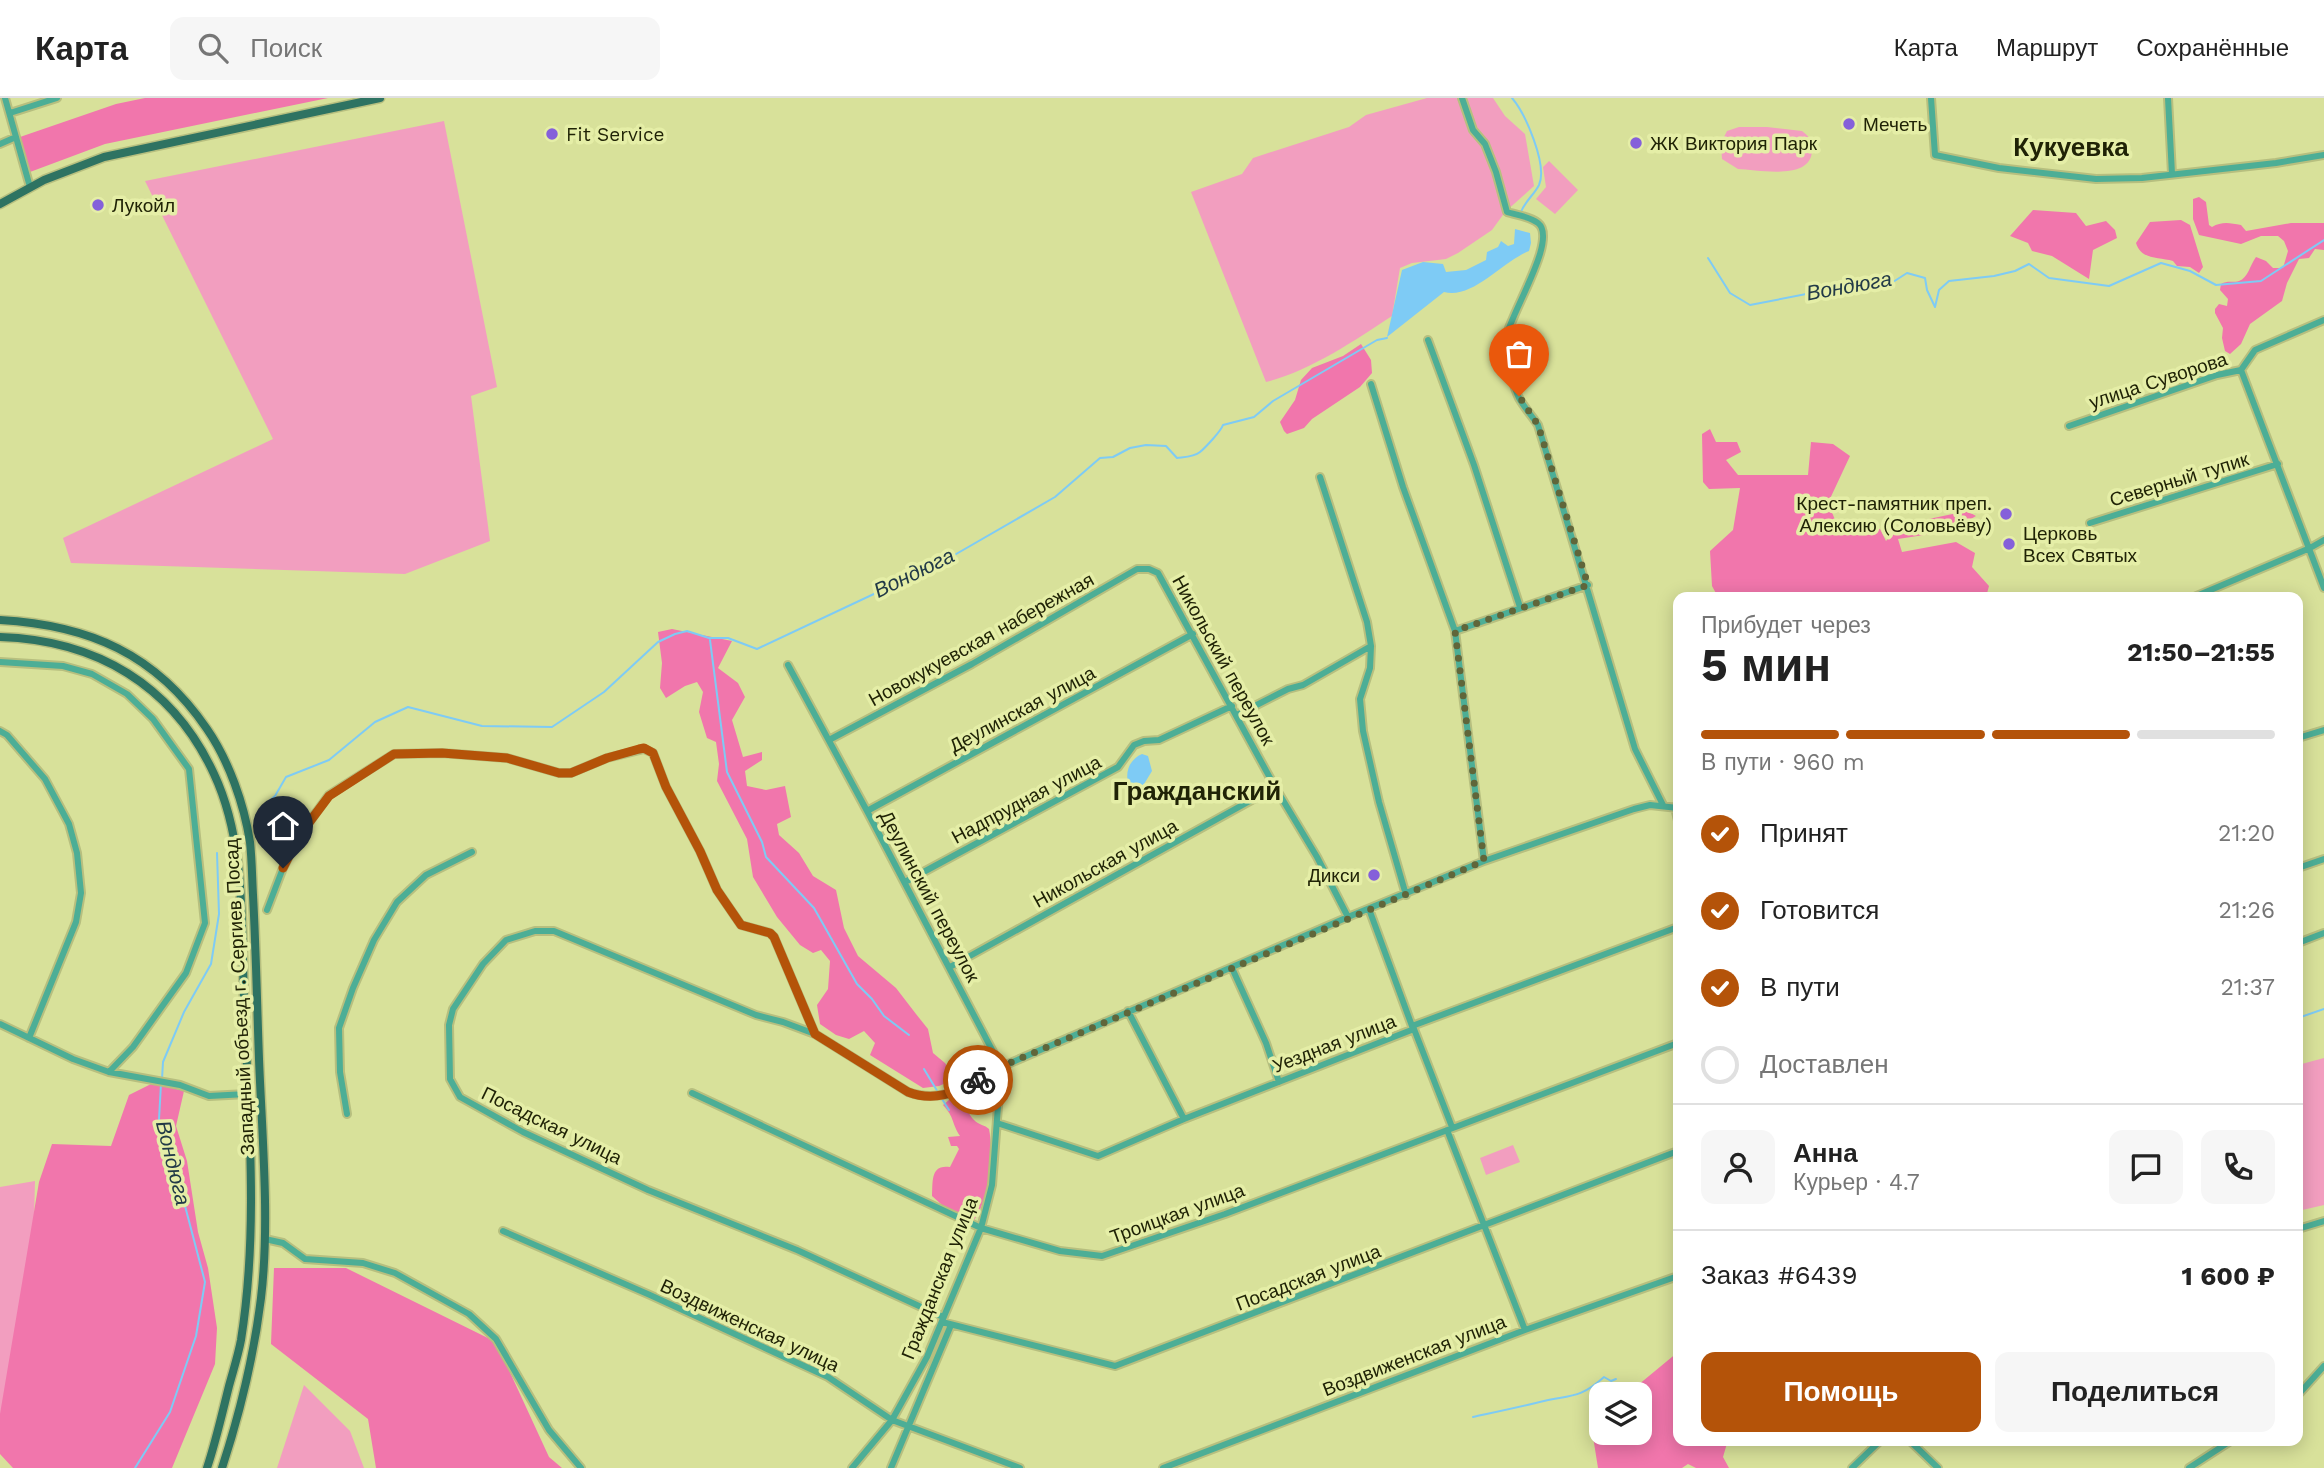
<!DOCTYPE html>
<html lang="ru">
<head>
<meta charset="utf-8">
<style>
	:root { --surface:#fff; --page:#f6f6f6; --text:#222; --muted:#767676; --line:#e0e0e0; --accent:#b45309 }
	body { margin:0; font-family:"Work Sans",sans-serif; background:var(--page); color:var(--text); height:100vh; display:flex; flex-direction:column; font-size:26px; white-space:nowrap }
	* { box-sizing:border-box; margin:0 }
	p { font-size:23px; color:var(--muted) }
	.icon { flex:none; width:38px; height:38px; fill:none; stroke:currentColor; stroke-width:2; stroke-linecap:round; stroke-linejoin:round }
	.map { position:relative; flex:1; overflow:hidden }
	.panel { position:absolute; left:1673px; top:494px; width:630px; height:854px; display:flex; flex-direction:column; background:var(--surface); border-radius:14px; box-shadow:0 4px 18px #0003 }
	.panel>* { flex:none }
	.tools { position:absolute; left:1589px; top:1284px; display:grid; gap:14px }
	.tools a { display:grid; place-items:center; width:63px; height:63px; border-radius:14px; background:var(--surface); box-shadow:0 4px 18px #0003; font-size:35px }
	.pin { position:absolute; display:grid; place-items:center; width:60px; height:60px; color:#fff; margin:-72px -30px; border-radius:50% 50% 50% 0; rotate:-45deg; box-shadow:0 0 7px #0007 }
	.pin .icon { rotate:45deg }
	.courier { position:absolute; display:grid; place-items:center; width:70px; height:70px; margin:-35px; border:5px solid #b45309; border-radius:50%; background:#fff; color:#222; box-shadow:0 2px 9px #0007 }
	.summary em { font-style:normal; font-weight:700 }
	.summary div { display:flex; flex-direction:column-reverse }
	.summary { display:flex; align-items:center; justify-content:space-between; height:119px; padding:0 28px }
	h1 { font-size:46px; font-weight:700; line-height:52px }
	.bar { display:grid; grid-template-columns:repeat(4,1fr); gap:10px 7px; align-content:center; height:84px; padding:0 28px }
	.bar i { height:9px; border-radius:5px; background:var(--line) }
	.bar .active { background:var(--accent) }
	.bar p { grid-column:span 4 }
	.line { display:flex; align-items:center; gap:18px; padding:0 28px; border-top:2px solid var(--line) }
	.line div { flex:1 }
	.round { display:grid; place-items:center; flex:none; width:74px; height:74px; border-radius:14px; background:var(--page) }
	ol { padding:0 28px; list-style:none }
	li { display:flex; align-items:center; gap:21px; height:77px }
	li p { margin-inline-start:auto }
	li .icon { padding:7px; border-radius:50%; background:var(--accent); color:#fff; stroke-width:4 }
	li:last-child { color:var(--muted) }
	li i { width:38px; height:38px; border:4px solid var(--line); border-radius:50% }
	.action { display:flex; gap:14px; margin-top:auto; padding:14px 28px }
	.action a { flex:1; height:80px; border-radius:14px; background:var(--accent); color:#fff; font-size:28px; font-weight:700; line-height:80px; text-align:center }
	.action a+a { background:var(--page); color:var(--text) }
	header { display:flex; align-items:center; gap:42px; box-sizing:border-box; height:98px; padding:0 35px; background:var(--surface); border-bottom:2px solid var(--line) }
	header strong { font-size:33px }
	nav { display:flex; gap:38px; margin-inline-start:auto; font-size:24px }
	.search { width:490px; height:63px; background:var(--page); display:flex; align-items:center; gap:18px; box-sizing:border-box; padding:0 24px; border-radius:14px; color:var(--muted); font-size:26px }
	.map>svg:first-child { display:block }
	.green { fill:#f29ebf }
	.forest { fill:#f176ac }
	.water { fill:#7ecbf5 }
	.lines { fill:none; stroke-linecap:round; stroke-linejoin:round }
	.stream { stroke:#7ecbf5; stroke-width:2 }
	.minor-casing { stroke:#b7bf7f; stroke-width:10 }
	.major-casing { stroke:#b7bf7f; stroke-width:11 }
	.minor { stroke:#4cae96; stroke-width:6 }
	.major { stroke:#2e7362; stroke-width:8 }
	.done { stroke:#60663a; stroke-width:7; stroke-dasharray:0 12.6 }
	.route { stroke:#b45309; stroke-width:9 }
	.poi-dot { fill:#8560da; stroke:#e5eea7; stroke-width:2.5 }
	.labels { text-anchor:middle; stroke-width:7; stroke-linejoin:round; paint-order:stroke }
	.poi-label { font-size:19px; fill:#202306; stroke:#e5eea7; text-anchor:start }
	.street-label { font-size:19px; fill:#202306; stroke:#e5eea7 }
	.water-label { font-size:21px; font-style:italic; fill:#223a47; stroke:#e5eea7 }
	.district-label { font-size:26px; font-weight:bold; fill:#202306; stroke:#e5eea7 }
</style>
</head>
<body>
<header>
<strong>Карта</strong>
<div class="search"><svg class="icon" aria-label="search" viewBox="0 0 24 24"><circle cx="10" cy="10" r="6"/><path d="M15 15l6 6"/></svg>Поиск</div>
<nav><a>Карта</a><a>Маршрут</a><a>Сохранённые</a></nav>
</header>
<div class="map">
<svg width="2324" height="1370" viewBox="0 0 2324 1370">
	<rect width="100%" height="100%" fill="#d8e19a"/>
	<!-- green -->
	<path class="green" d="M 1427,0 L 1493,0 L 1505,18 L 1525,36 L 1534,88 L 1505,114 L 1492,132 L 1458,155 L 1446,161 L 1412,165 L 1400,170 L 1392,218 C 1354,243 1310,273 1266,284 L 1191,94 L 1242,76 L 1253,60 L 1349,29 L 1366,17 Z
		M 444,23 L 497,289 L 471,298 L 490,443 L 405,476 L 71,465 L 63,440 L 273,341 L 145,83 Z
		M 1739,29 L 1767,29 L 1802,33 C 1809,38 1812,43 1812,52 C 1812,83 1759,72 1738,71 L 1722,61 L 1721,45 L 1727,33 Z
		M 1549,63 L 1578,92 L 1555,116 L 1536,101 L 1546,89 L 1543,69 Z
		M 2324,960 L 2324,1107 L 2298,1113 L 2298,967 Z
		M 1513,1047 L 1520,1064 L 1486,1077 L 1480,1060 Z
		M 35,1083 L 33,1159 L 0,1322 L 0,1089 Z
		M 304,1287 L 350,1333 L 364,1370 L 277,1370 Z"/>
	<!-- forest -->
	<path class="forest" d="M 145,0 L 328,0 L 105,46 L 30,74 L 20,39 L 116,6 Z
		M 2199,99 L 2206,104 L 2209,127 L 2212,129 C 2222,123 2230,125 2241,127 L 2246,133 L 2291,125 L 2324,125 L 2324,152 L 2315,151 L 2309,160 L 2299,161 L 2287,185 L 2282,203 L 2250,226 L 2241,246 L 2230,256 L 2225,253 L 2222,240 L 2223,230 L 2215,215 L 2215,211 L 2219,206 L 2227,208 L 2228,201 L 2220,192 L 2221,186 C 2228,182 2232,185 2239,183 C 2248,180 2250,167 2256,159 L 2266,163 L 2273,170 L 2283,170 L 2288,153 L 2284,143 L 2278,138 L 2261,138 L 2241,146 L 2199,137 L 2193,121 L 2193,101 Z
		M 2033,112 L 2076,115 L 2086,128 L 2106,123 L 2115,132 L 2117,140 L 2093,152 L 2089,181 L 2052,158 L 2032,153 L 2028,145 L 2010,138 Z
		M 2181,122 L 2190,127 L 2203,169 L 2199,175 L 2190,169 L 2177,168 L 2173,163 C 2159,159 2141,162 2136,145 L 2150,124 Z
		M 1361,246 L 1371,262 L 1372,275 L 1360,289 L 1312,321 L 1304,330 L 1287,336 L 1284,333 L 1280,324 L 1295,302 L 1301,282 L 1312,270 L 1343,258 Z
		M 1710,331 L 1716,344 L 1737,344 L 1741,354 L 1726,362 L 1738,377 L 1808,377 L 1811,344 L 1833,346 L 1850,358 L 1828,405 L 1841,436 L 1880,431 L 1886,443 L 1900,427 L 1967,413 L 1976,418 L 1950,433 L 1898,441 L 1902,454 L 1956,444 L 1975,455 L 1972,469 L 1989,488 L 1986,499 L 1718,499 L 1712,488 L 1710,453 L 1733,432 L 1740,390 L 1709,391 L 1703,384 L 1702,336 Z
		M 672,531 L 732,543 L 718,570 L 738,585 L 745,599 L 732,622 L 743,659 L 762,654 L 762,662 L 745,673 L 747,688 L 766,692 L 785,688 L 791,719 L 777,726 L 779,737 L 799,755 L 813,778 L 836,792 L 844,830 L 858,858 L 896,890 L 916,916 L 928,931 L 933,955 L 945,965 L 955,981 L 939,988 L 923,990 L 870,957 L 875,945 L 864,933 L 849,941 L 836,937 L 820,926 L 817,907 L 828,891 L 830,863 L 821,852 L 813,855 L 800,847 L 777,819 L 753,779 L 747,741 L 717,683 L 719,666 L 716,644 L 707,640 L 699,614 L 703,594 L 697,584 L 685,588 L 666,600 L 660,590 L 662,565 L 658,534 Z
		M 153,985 L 184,993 L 176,1028 L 187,1063 L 198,1134 L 208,1170 L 217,1230 L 215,1266 L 172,1370 L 13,1370 L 0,1356 L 0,1316 L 39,1084 L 52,1046 L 111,1048 L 129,997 Z
		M 949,1002 C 970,1001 963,1010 974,1022 C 979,1027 985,1027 989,1031 C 994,1054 989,1105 973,1123 L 942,1107 L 932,1098 C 933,1084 930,1066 950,1069 L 959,1051 L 957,1048 L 951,1048 L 948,1039 L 960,1038 C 951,1024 955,1020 943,1007 Z
		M 274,1170 L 346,1170 L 496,1244 L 549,1359 L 562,1370 L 376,1370 L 368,1321 L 271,1246 Z
		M 1678,1254 L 1678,1342 L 1728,1342 L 1723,1359 L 1729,1370 L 1696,1370 L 1688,1366 L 1682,1370 L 1598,1370 L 1591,1326 L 1601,1317 L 1601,1335 L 1640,1335 L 1640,1297 L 1626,1297 Z"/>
	<!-- water -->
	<path class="water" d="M 1515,131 L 1530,135 L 1531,145 L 1529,153 C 1503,163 1472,202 1444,194 L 1387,239 L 1402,172 L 1423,164 L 1443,166 L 1446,174 L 1466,172 L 1486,162 L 1487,154 L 1498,149 L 1501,143 L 1508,148 L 1514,146 Z
		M 1142,656 L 1148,658 L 1152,673 L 1141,691 L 1136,692 L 1129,687 C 1124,674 1130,661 1142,656 Z"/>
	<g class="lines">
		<!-- stream -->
		<path class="stream" d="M 1512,0 C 1525,15 1548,67 1539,87 C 1534,97 1525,103 1521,114
			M 1708,160 L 1730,195 L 1750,207 L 1873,183 L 1893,184 L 1907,175 L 1925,180 L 1927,192 L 1935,209 L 1939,192 L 1949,183 L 1994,178 L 2015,173 L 2029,166 L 2049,180 L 2109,188 L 2161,165 L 2190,173 L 2216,187 L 2261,183 L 2324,142
			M 710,542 L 727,674 L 762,744 L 766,759 L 814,810 L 857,886 L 872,901 L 884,918 L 909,937
			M 268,704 L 275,698 L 286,679 L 329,662 L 375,624 L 408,609 L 482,628 L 552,629 L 604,594 L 658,544 L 675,536 L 687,533 L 709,540 L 728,540 L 757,551 L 944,463 L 1055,399 L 1100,360 L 1113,359 L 1130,350 L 1146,347 L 1166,348 L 1177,360 C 1184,359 1194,359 1200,354 C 1205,350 1221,333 1223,327 L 1254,319 L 1273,303 L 1377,242 L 1387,240
			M 2298,920 L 2324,911
			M 924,971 L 939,996
			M 162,981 L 163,964 L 184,914 L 211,866 L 219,816 L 217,755
			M 942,1001 L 949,1012
			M 1473,1319 C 1496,1314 1520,1309 1544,1303 C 1571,1297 1581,1300 1604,1279 L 1611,1283 L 1616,1281
			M 135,1370 L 170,1314 L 196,1238 L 205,1184 L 179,1085 L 159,1021 L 161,986"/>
		<!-- minor casing -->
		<g class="minor-casing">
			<path id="minor" d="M 5,0 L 30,89
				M 1462,0 L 1473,32 L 1485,46 L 1496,74 L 1507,114 C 1516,117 1529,118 1538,125 C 1560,142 1504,224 1505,247 C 1506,259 1514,290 1519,300 C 1524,309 1532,318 1538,327 L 1635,651 L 1663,707
				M 1931,0 L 1935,57 L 1999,70 L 2096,81 L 2142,80 L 2276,65 L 2324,57
				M 2168,0 L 2172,76
				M 10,15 L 57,0
				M 0,46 L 16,39
				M 1428,242 L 1474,367 L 1520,509
				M 2241,272 L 2324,490
				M 1371,286 L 1403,389 L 1455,533 L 1484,763
				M 2069,328 L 2217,277 L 2241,272 L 2255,252 L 2324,222
				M 1320,379 L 1367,524 L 1371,548 L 1370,570 L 1360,601 L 1363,633 L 1379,704 L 1406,797
				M 2090,425 L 2278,366
				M 2194,499 L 2310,450 L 2324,442
				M 1455,533 L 1588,487
				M 0,564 L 63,568 L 92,576 L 127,596 L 153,621 L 189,671 L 205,825 L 186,875 L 133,949 L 109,974
				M 788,567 L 867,713 L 1001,969 C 970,987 944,1007 908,994 L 815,936 L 783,924 L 756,917 L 554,833 L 535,833 L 506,842 L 483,866 L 453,911 L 449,927 L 450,981 L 460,999 L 523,1034 L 648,1092 L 797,1152 L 943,1219
				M 1237,617 L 1288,591 L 1303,587 L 1371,548
				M 0,633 L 7,637 L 45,681 L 69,726 L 77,755 L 81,795 L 76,824 L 29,940
				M 2298,640 L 2324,632
				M 829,642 L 972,566 L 1137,471 L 1149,471 L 1158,475 L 1275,689 L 1317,759 L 1348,819
				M 1675,709 L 1678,723
				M 867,713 L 1193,536
				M 2298,770 L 2324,761
				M 905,784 L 1118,669 L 1134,647 L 1144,643 L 1159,642 L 1232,608
				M 1369,811 L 1412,928
				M 267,812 L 283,770 L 299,738 L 329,697 L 394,656 L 442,655 L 507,660 L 559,675 L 571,675 L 607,660 L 644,651 L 653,655 L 666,689 L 700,753 L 717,792 L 741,827 L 770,835 L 774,839 L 815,936
				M 2298,845 L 2324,835
				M 950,869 L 1275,689
				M 1232,870 L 1266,945 L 1279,984
				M 1128,913 L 1184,1021
				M 0,926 L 73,961 L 109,974 L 180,987 L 209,998 L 247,996
				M 1414,931 L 1452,1029
				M 692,995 L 981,1130 L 1060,1153 L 1102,1158 L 1225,1116 L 1678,945
				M 347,1016 L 340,974 L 339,930 L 353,890 L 374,842 L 397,804 L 426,777 L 472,754
				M 997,1025 L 1098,1058 L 1184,1021 L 1414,931 L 1412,928 L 1678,829
				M 1447,1032 L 1525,1232
				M 2298,1131 L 2324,1123
				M 503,1133 L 650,1197 L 828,1279 L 892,1322 L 1020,1370
				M 265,1141 L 283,1145 L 305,1161 L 363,1165 L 395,1175 L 469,1216 L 496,1241 L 549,1332 L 581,1370
				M 942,1224 L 1115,1268 L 1678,1053
				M 2298,1297 L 2324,1268
				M 1909,1342 L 1938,1370
				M 852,1370 L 892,1322 L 927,1259 L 981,1130 L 992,1087 L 1001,969 L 1348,819 L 1484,763 L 1634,711 L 1650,707 L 1678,710
				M 891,1370 L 951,1227
				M 1163,1370 L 1525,1232 L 1678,1178
				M 1852,1370 L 1881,1342
				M 2189,1370 L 2232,1342"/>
		</g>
		<!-- major casing -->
		<g class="major-casing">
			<path id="major" d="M 0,106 L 44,82 L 104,59 L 380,0
				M 0,522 C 89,527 156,556 207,631 C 229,663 244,706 250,744 C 252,762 252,780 253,797 C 256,852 257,907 259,961 C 262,1038 270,1125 261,1200 C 254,1257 240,1315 222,1370
				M 0,539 C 96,542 173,587 214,676 C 246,744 241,826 244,899 C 248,1013 259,1130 241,1242 C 238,1258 233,1273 229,1288 C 222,1316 216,1343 207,1370"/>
		</g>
		<!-- minor -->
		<use href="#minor" class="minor"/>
		<!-- major -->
		<use href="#major" class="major"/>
	</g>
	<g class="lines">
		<!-- done -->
		<path class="done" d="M 978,982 L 1000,969 L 1052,947 L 1484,763 L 1455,533 L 1588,487 L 1538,327 L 1519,298"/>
		<!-- route -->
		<path class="route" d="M 283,770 L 299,738 L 329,698 L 394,656 L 442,655 L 507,660 L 559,675 L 571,675 L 607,660 L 639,651 L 644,650 L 653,655 L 666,689 L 700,753 L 717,792 L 741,827 L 770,835 L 774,839 L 815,936 L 908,994 C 934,1004 955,995 978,982"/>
	</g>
	<!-- markers -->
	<g class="poi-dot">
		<circle cx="1849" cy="26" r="7"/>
		<circle cx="552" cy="36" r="7"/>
		<circle cx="1636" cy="45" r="7"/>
		<circle cx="98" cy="107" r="7"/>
		<circle cx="2006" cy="416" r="7"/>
		<circle cx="2009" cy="446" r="7"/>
		<circle cx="1374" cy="777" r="7"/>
	</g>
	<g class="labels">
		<!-- poi labels -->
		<g class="poi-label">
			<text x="1863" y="33">Мечеть</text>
			<text x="566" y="43">Fit Service</text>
			<text x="1650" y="52">ЖК Виктория Парк</text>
			<text x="112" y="114">Лукойл</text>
			<text x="1992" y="412" text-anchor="end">Крест-памятник преп.<tspan x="1992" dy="22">Алексию (Соловьёву)</tspan></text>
			<text x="2023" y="442">Церковь<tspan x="2023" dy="22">Всех Святых</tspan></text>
			<text x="1360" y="784" text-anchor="end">Дикси</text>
		</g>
		<!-- street labels -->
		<g class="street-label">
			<text transform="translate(2158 282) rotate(-18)" y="7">улица Суворова</text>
			<text transform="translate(2179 381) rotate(-17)" y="7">Северный тупик</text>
			<text transform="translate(981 541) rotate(-29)" y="7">Новокукуевская набережная</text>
			<text transform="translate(1224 562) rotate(61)" y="7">Никольский переулок</text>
			<text transform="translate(1022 611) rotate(-28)" y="7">Деулинская улица</text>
			<text transform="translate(1026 701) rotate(-28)" y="7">Надпрудная улица</text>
			<text transform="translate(1105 765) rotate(-29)" y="7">Никольская улица</text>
			<text transform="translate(930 798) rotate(62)" y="7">Деулинский переулок</text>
			<text transform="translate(239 899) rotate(-93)" y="7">Западный объезд г. Сергиев Посад</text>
			<text transform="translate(1334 945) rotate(-21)" y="7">Уездная улица</text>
			<text transform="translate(552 1027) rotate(26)" y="7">Посадская улица</text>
			<text transform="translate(1177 1115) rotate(-20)" y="7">Троицкая улица</text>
			<text transform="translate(1308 1179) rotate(-21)" y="7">Посадская улица</text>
			<text transform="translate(939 1180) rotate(-68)" y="7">Гражданская улица</text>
			<text transform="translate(750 1227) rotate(25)" y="7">Воздвиженская улица</text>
			<text transform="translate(1414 1257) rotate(-21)" y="7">Воздвиженская улица</text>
		</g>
		<!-- water labels -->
		<g class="water-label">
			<text transform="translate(1849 188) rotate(-10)" y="7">Вондюга</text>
			<text transform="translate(914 475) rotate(-26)" y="7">Вондюга</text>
			<text transform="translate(173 1065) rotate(76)" y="7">Вондюга</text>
		</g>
		<!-- district labels -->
		<g class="district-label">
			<text x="2071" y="58">Кукуевка</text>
			<text x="1197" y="702">Гражданский</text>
		</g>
	</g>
</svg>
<div class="tools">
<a><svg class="icon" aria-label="layers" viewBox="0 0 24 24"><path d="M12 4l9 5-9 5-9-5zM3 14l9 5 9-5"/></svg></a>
</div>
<div class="pin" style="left:1519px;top:298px;background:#ea580c"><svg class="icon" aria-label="bag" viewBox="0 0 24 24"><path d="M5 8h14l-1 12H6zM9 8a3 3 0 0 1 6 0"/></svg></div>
<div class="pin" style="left:283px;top:770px;background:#1f2937"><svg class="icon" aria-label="home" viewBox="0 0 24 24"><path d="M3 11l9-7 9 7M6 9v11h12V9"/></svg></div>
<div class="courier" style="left:978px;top:982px"><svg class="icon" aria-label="bike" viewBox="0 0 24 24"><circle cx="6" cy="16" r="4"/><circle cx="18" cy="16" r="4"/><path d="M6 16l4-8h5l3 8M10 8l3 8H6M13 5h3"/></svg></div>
<section class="panel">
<div class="summary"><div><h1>5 мин</h1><p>Прибудет через</p></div><em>21:50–21:55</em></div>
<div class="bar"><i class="active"></i><i class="active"></i><i class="active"></i><i></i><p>В пути · 960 m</p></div>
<ol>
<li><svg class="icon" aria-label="check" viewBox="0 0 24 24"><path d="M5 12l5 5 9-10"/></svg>Принят<p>21:20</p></li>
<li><svg class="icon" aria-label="check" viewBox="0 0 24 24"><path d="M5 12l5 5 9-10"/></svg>Готовится<p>21:26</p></li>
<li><svg class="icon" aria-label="check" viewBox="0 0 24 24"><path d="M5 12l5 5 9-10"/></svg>В пути<p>21:37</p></li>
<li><i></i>Доставлен</li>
</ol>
<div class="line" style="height:126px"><a class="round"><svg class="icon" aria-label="person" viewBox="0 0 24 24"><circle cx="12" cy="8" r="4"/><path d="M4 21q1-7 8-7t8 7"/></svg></a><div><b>Анна</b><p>Курьер · 4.7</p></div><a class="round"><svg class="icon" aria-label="chat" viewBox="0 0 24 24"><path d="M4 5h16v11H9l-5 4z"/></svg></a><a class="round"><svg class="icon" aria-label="phone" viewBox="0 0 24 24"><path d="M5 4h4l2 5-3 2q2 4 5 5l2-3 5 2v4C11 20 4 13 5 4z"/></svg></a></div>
<div class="line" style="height:91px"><div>Заказ #6439</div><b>1 600 ₽</b></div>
<div class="action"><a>Помощь</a><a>Поделиться</a></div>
</section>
</div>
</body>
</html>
